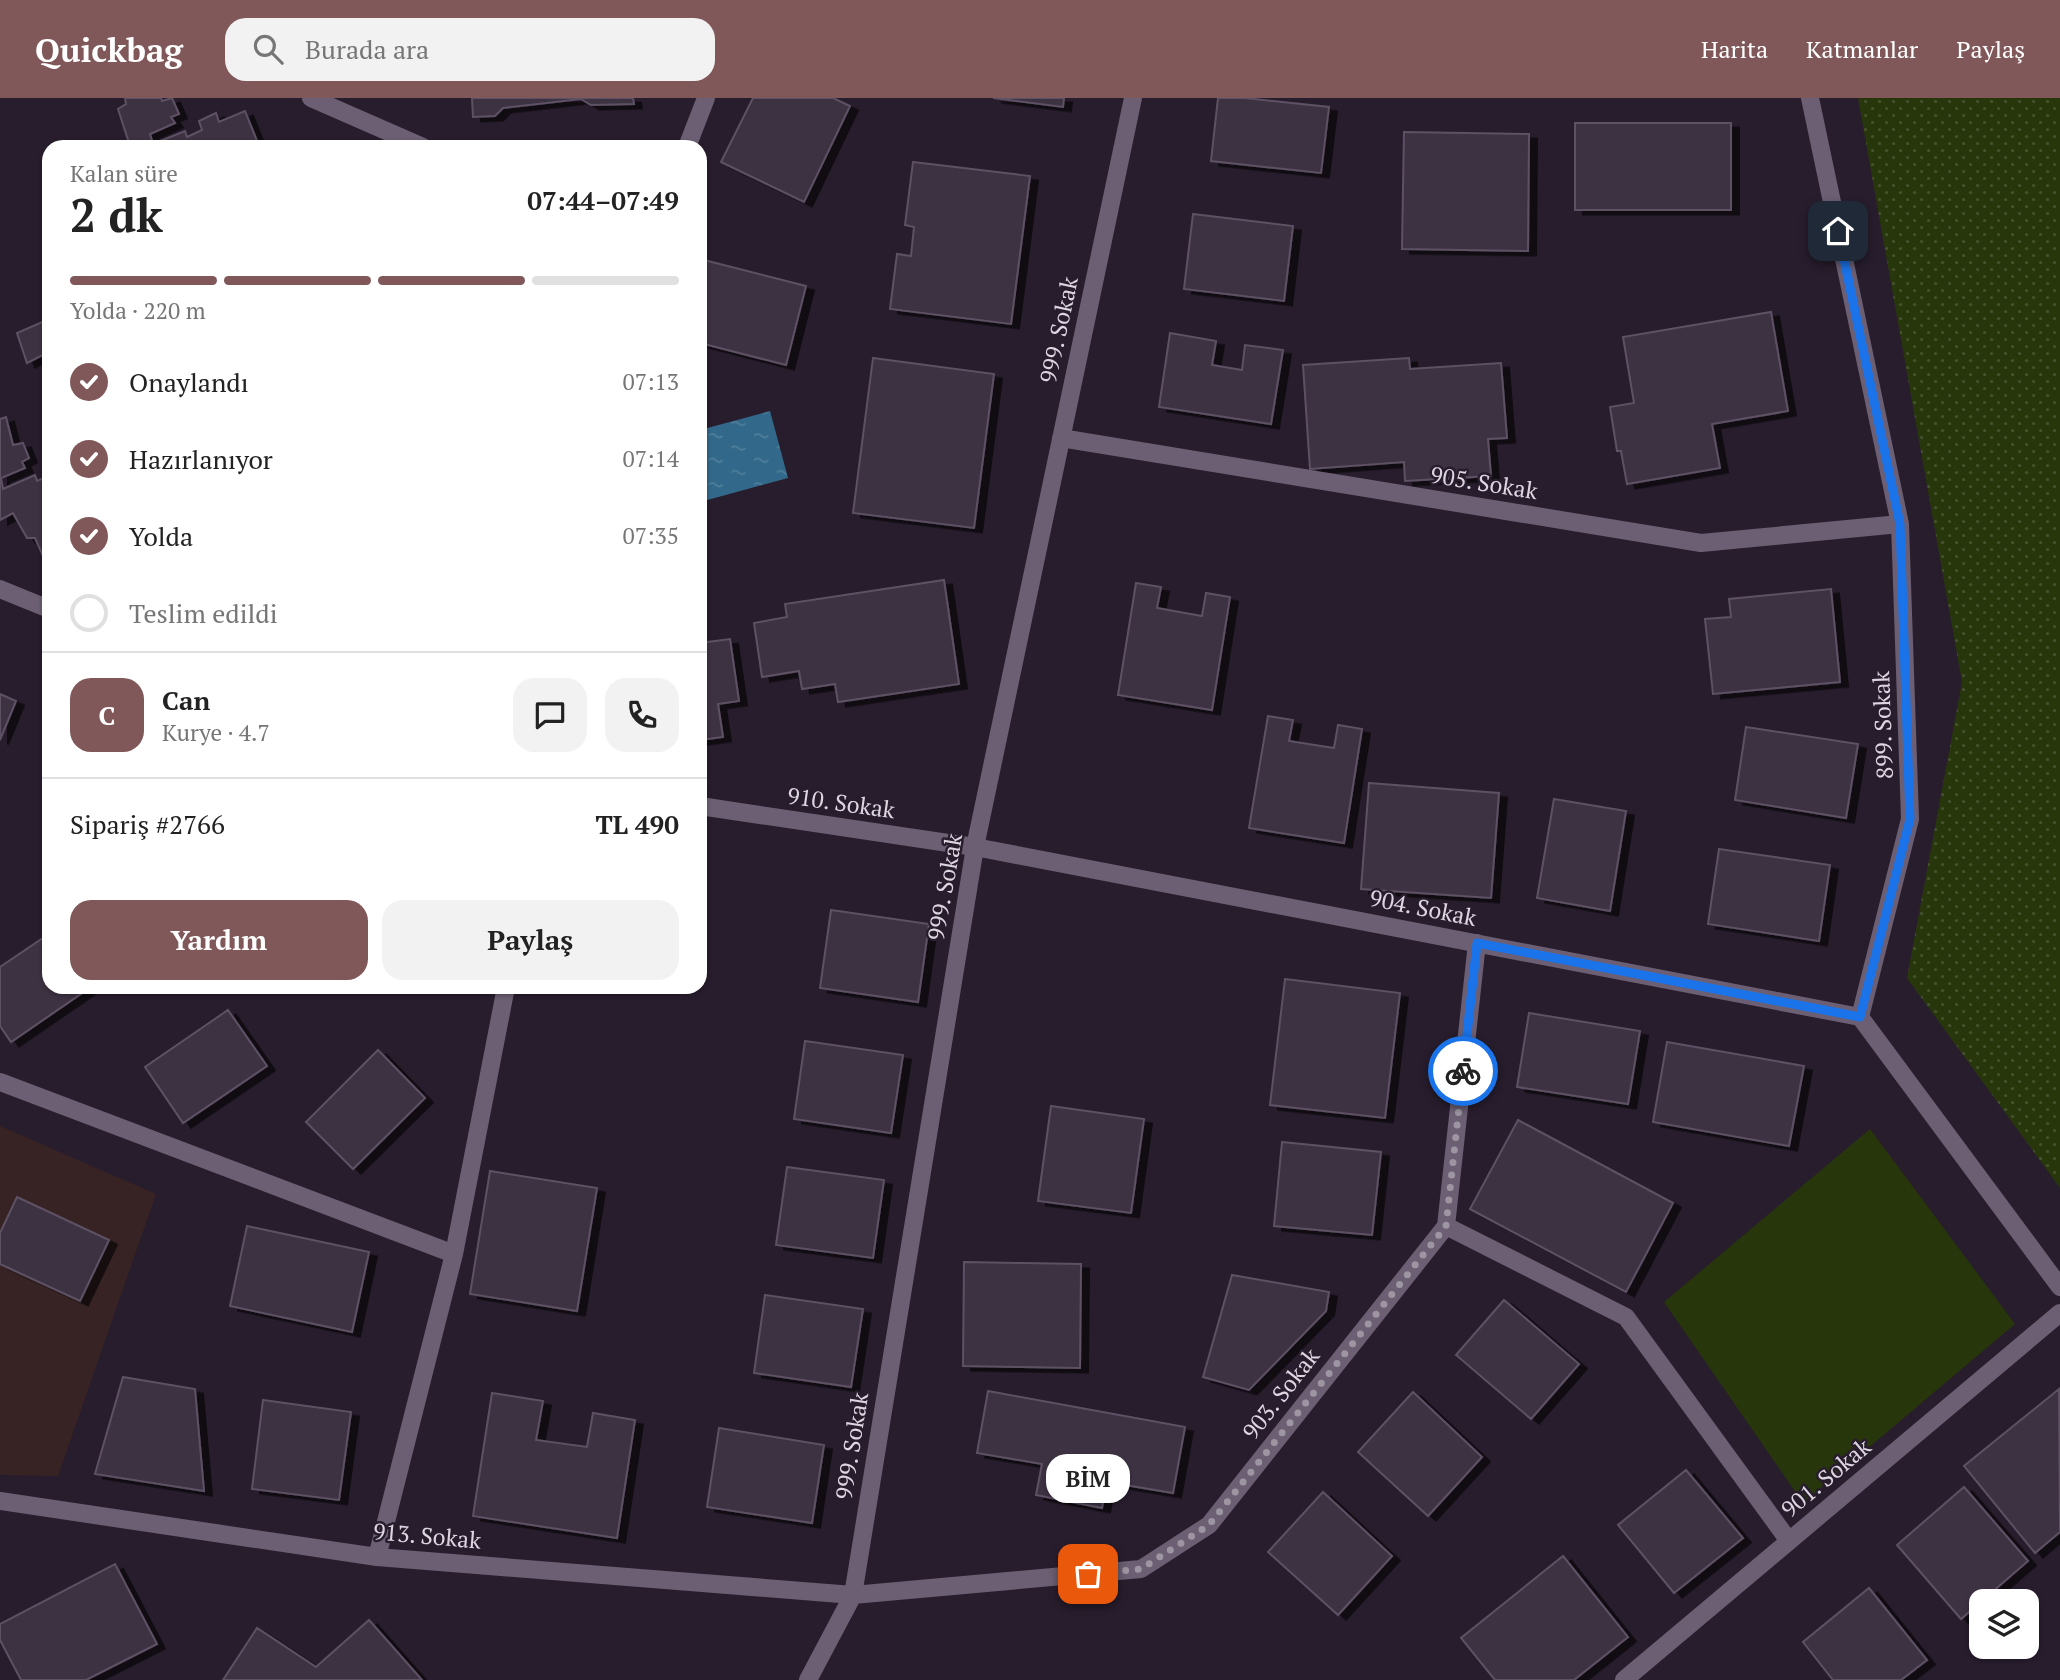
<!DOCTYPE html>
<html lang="tr">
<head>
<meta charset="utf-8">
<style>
	:root { --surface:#fff; --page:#f2f2f2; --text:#222; --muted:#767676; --line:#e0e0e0; --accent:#815859 }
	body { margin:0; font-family:"PT Serif",serif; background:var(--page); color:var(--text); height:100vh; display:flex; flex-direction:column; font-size:26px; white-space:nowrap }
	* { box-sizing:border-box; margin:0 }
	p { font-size:23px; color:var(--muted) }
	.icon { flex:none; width:38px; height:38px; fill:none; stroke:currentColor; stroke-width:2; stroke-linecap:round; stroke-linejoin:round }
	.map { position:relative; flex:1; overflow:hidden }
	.drawer { position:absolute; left:42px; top:42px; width:665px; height:854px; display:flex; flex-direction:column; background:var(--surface); border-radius:21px; box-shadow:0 2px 5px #0004 }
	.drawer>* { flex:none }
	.fabs { position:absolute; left:1969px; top:1491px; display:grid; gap:14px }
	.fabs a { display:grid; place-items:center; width:70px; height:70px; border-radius:14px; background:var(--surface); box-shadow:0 2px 5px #0004; font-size:35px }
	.pin { position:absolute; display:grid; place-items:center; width:60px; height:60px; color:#fff; margin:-30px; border-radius:14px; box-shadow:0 4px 10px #0006 }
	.courier { position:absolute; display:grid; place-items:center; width:70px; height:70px; margin:-35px; border:5px solid #1a73e8; border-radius:50%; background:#fff; color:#222; box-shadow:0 2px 9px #0007 }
	.bubble { position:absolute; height:49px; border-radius:21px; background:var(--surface); box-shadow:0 2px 5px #0004; font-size:23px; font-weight:600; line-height:49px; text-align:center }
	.head em { font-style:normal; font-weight:600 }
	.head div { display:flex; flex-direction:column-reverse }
	.head { display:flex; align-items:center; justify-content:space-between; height:119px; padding:0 28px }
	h1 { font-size:46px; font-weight:600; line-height:52px }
	.bar { display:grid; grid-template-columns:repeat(4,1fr); gap:10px 7px; align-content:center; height:84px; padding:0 28px }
	.bar i { height:9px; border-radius:5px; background:var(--line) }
	.bar .selected { background:var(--accent) }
	.bar p { grid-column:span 4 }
	.line { display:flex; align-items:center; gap:18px; padding:0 28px; border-top:2px solid var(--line) }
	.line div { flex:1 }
	.round { display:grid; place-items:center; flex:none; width:74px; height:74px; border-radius:21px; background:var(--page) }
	ol { padding:0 28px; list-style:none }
	li { display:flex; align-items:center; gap:21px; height:77px }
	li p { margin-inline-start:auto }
	li .icon { padding:7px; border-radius:50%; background:var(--accent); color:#fff; stroke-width:4 }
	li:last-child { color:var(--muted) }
	li i { width:38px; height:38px; border:4px solid var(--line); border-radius:50% }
	.cta { display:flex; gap:14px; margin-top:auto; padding:14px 28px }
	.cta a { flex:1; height:80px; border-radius:21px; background:var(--accent); color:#fff; font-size:28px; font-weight:600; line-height:80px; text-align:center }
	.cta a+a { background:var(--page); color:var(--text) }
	header { display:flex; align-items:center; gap:42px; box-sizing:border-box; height:98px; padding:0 35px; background:var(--accent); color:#fff }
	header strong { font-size:33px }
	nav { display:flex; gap:38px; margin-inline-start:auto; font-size:24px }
	.search { width:490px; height:63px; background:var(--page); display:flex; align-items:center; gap:18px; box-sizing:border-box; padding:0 24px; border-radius:21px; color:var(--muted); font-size:26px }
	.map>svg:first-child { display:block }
	.education { fill:#372324 }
	.grass { fill:url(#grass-dots) }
	.park { fill:#27360b }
	.water { fill:url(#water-ripples) }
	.building { fill:#3d3142; stroke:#5d5164; stroke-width:2; filter:url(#shadow) }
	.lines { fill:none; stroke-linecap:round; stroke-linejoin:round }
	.street { stroke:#6c5f73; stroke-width:18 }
	.done { stroke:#9e95a2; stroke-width:7; stroke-dasharray:0 12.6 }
	.route { stroke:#1a73e8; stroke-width:9 }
	.labels { text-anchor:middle; stroke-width:5; stroke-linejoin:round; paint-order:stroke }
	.street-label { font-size:23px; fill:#ddd6e1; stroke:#281d2d }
</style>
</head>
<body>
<header>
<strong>Quickbag</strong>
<div class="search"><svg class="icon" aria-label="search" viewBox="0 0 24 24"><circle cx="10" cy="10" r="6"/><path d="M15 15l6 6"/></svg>Burada ara</div>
<nav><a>Harita</a><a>Katmanlar</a><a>Paylaş</a></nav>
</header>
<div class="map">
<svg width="2060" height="1582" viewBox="0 0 2060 1582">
	<defs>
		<pattern id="grass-dots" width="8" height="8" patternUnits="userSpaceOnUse" patternTransform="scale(1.75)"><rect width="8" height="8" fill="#27360b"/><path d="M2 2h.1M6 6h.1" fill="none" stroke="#46522e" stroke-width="1.8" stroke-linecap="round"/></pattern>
		<pattern id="water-ripples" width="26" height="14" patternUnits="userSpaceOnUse" patternTransform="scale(1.75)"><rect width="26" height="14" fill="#32698a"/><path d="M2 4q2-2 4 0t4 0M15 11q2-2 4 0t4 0" fill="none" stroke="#4f7e9a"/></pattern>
		<filter id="shadow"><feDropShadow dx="8" dy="4.5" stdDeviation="0" flood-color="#0009"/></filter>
	</defs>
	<rect width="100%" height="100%" fill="#281d2d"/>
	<!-- education -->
	<path class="education" d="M 0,1028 L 156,1096 L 58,1378 L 0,1377 Z"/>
	<!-- grass -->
	<path class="grass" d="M 1858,0 L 2060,0 L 2060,1090 L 1907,880 L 1962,584 Z"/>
	<!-- park -->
	<path class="park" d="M 1870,1031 L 2015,1226 L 1803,1405 L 1664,1204 Z"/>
	<!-- water -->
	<path class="water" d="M 770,313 L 788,380 L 700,404 L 700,332 Z"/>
	<!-- building -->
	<path class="building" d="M 125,0 L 161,0 L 162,3 L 172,0 L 179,16 L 171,19 L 175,25 L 150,36 L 153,46 L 185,33 L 187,39 L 202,32 L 199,23 L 216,15 L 219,24 L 245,13 L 257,43 L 243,49 L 120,49 L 129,45 L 118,11 L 126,6 Z
		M 472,0 L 633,0 L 634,6 L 591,7 L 581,1 L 503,10 L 495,18 L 473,19 Z
		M 753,0 L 833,0 L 850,8 L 804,104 L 721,64 Z
		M 993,0 L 1064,0 L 1063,9 Z
		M 1218,0 L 1245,0 L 1329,9 L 1321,75 L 1211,63 Z
		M 1575,25 L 1731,25 L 1731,112 L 1575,112 Z
		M 1404,34 L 1529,36 L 1528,153 L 1402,151 Z
		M 913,64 L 1030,78 L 1011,226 L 890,211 L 897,156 L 911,158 L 914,129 L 905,127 Z
		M 1193,116 L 1293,128 L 1284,203 L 1184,191 Z
		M 700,161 L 806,188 L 786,267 L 700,245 Z
		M 1771,214 L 1788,313 L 1712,326 L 1720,370 L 1627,386 L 1621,353 L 1617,353 L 1610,309 L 1634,305 L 1623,239 Z
		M 49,221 L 49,254 L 27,265 L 17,235 Z
		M 1170,235 L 1216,243 L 1212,267 L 1242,272 L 1245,247 L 1283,252 L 1271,326 L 1159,309 Z
		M 873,260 L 994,276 L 974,430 L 853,415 Z
		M 1409,260 L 1410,271 L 1501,265 L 1507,340 L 1488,341 L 1491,378 L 1405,383 L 1404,364 L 1310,371 L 1303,267 Z
		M 6,319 L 13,347 L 23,345 L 29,360 L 22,364 L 25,370 L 1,380 L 3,391 L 35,377 L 37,383 L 49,378 L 49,471 L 35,440 L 27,440 L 13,415 L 0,422 L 0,321 Z
		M 944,482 L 959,586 L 838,604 L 835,586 L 802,591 L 799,573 L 762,579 L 754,525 L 787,519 L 785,506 Z
		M 1136,485 L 1161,489 L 1157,510 L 1202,518 L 1206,495 L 1230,499 L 1212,612 L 1118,597 Z
		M 1831,491 L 1840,584 L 1713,596 L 1705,521 L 1731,519 L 1729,501 Z
		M 730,541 L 739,603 L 718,606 L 723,639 L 700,642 L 700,545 Z
		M 0,596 L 16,603 L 0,642 Z
		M 1268,618 L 1293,622 L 1289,643 L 1334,650 L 1338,627 L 1362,631 L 1344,745 L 1249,730 Z
		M 1746,629 L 1858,646 L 1846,720 L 1735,702 Z
		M 1369,685 L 1499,695 L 1491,800 L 1361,791 Z
		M 1554,701 L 1626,713 L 1610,813 L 1537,800 Z
		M 1719,751 L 1830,767 L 1819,843 L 1708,826 Z
		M 831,812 L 929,826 L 918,904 L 820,890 Z
		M 49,836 L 49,889 L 91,889 L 11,944 L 0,928 L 0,869 Z
		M 1285,881 L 1400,895 L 1385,1020 L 1270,1007 Z
		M 228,912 L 267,968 L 183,1025 L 145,969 Z
		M 1529,915 L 1640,933 L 1628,1006 L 1517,989 Z
		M 805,943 L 903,957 L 891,1035 L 794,1021 Z
		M 1667,944 L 1804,968 L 1789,1048 L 1653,1024 Z
		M 378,952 L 425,1000 L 353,1071 L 306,1024 Z
		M 1051,1008 L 1144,1021 L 1131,1115 L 1038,1103 Z
		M 1518,1022 L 1673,1105 L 1626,1194 L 1470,1111 Z
		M 1282,1044 L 1381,1054 L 1372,1137 L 1274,1128 Z
		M 787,1069 L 884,1082 L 873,1160 L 776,1147 Z
		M 490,1073 L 597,1090 L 577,1213 L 470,1196 Z
		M 17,1099 L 109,1142 L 80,1203 L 0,1166 L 0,1135 Z
		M 247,1128 L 369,1154 L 352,1234 L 230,1208 Z
		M 964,1164 L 1081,1166 L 1080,1270 L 963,1268 Z
		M 1232,1177 L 1329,1194 L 1326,1213 L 1249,1292 L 1203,1279 Z
		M 765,1197 L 863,1211 L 851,1289 L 754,1275 Z
		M 1504,1202 L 1579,1266 L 1531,1321 L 1456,1257 Z
		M 123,1279 L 195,1291 L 204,1393 L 95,1376 Z
		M 2059,1291 L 2060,1434 L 2035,1455 L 1964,1368 Z
		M 988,1293 L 1185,1329 L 1173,1395 L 1107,1384 L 1102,1410 L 1036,1397 L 1042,1366 L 977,1355 Z
		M 1413,1294 L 1482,1359 L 1428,1418 L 1358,1354 Z
		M 492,1295 L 543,1303 L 536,1342 L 587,1349 L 593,1315 L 635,1322 L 617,1440 L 473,1418 Z
		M 263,1302 L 351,1314 L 339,1402 L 252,1391 Z
		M 719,1330 L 824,1347 L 812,1425 L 707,1409 Z
		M 1686,1372 L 1743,1440 L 1674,1495 L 1618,1427 Z
		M 1964,1389 L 2028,1463 L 1961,1521 L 1897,1447 Z
		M 1323,1394 L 1392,1458 L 1338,1517 L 1268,1454 Z
		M 1563,1458 L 1628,1539 L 1574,1582 L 1495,1582 L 1461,1540 Z
		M 115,1466 L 157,1546 L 86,1582 L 21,1582 L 0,1542 L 0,1526 Z
		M 1869,1490 L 1927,1562 L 1901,1582 L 1833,1582 L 1803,1544 Z
		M 369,1522 L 422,1582 L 223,1582 L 257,1530 L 316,1569 Z"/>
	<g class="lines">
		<!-- street -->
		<path class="street" d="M 311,0 L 423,49
			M 1810,0 L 1900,426 L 1910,721 L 1860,919 L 2060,1189
			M 687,49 L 706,0
			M 1061,340 L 1701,445 L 1900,426
			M 0,491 L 49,511
			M 700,708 L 975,749 L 1860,919
			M 0,984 L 454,1156
			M 1446,1128 L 1626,1219 L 1789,1443
			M 0,1403 L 377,1459 L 853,1497 L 1141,1471 L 1209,1427 L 1446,1128 L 1477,845
			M 377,1459 L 454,1156 L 506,889
			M 808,1582 L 853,1497 L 975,749 L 1133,0
			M 1624,1582 L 2060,1215"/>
	</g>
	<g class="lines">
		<!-- done -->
		<path class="done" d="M 1088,1476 L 1141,1471 L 1209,1427 L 1446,1128 L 1463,973"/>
		<!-- route -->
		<path class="route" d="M 1463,973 L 1477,845 L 1860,919 L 1910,721 L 1900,426 L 1838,133"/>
	</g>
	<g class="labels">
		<!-- street labels -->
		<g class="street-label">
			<text transform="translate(1059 232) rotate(-78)" y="8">999. Sokak</text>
			<text transform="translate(1484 385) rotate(9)" y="8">905. Sokak</text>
			<text transform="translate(1883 627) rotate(-92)" y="8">899. Sokak</text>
			<text transform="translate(841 705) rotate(8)" y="8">910. Sokak</text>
			<text transform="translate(945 789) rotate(-80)" y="8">999. Sokak</text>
			<text transform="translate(1423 810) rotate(11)" y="8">904. Sokak</text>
			<text transform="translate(1281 1296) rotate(-52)" y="8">903. Sokak</text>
			<text transform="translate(852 1348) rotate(-81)" y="8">999. Sokak</text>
			<text transform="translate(1826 1380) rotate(-40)" y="8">901. Sokak</text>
			<text transform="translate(427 1438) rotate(5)" y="8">913. Sokak</text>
		</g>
	</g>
</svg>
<div class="fabs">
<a><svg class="icon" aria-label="layers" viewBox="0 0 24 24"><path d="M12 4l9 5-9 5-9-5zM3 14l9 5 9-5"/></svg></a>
</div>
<div class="pin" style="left:1088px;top:1476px;background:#ea580c"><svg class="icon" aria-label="bag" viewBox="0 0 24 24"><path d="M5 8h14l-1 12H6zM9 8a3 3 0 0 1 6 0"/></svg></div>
<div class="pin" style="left:1838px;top:133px;background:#1f2937"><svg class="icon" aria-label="home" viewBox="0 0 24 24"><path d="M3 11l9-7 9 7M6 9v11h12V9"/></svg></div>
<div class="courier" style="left:1463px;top:973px"><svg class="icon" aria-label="bike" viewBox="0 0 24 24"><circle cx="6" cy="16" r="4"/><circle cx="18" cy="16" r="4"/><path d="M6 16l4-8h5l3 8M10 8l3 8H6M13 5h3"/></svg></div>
<div class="bubble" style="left:1046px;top:1356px;width:84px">BİM</div>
<section class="drawer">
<div class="head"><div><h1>2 dk</h1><p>Kalan süre</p></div><em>07:44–07:49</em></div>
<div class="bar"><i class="selected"></i><i class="selected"></i><i class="selected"></i><i></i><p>Yolda · 220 m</p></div>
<ol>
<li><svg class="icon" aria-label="check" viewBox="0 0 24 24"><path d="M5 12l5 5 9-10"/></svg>Onaylandı<p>07:13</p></li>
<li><svg class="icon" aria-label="check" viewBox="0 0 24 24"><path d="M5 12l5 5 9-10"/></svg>Hazırlanıyor<p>07:14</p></li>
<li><svg class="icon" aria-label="check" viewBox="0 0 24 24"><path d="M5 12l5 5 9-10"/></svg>Yolda<p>07:35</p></li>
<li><i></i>Teslim edildi</li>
</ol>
<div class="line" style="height:126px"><b class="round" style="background:var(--accent);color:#fff">C</b><div><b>Can</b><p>Kurye · 4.7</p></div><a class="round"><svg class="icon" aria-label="chat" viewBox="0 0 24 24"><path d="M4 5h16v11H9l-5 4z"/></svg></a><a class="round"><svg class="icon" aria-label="phone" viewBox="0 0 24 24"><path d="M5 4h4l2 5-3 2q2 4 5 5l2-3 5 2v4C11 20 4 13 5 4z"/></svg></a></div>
<div class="line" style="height:91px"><div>Sipariş #2766</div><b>TL 490</b></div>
<div class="cta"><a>Yardım</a><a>Paylaş</a></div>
</section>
</div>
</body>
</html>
